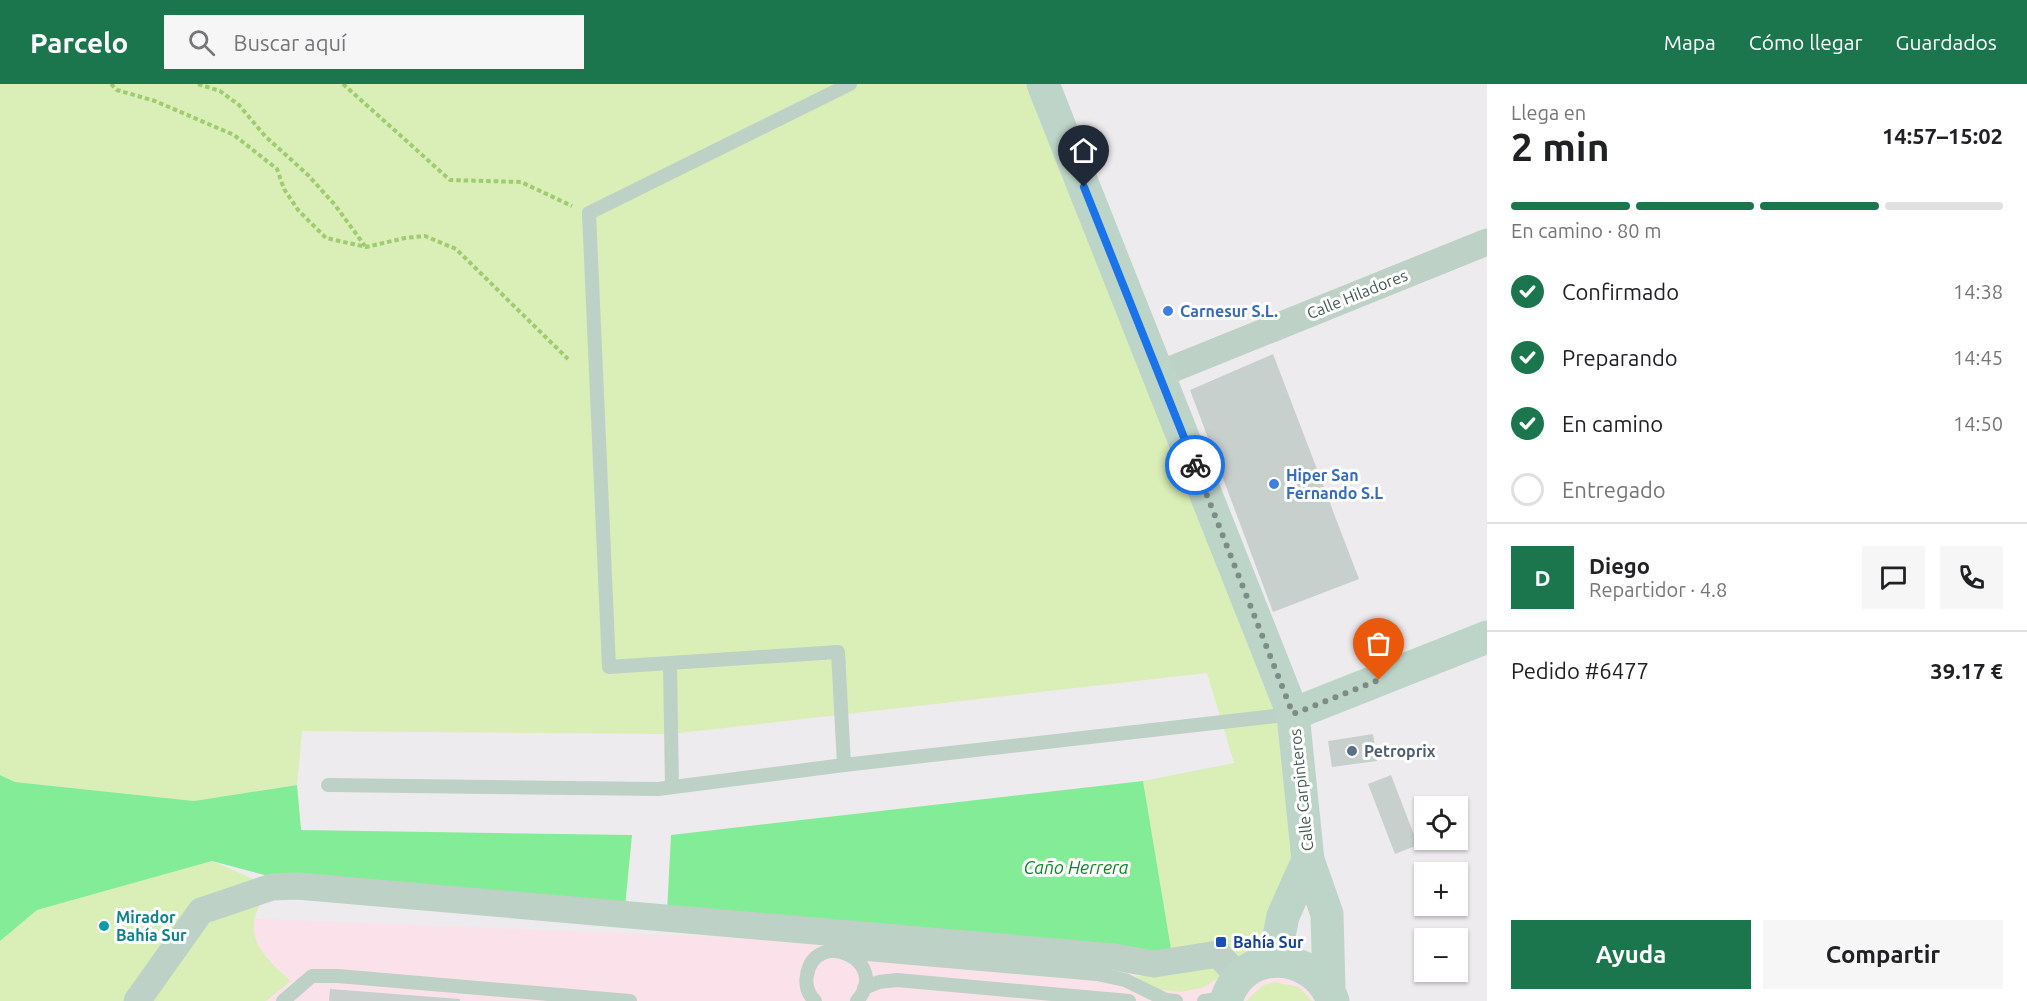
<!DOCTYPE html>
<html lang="es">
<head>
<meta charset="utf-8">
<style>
	:root { --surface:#fff; --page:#f6f6f6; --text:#202124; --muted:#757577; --line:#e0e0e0; --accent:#1b764e }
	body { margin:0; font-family:Ubuntu,sans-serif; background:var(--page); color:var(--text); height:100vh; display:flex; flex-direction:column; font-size:22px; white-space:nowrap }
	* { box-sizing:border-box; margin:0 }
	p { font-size:20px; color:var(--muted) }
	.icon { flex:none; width:33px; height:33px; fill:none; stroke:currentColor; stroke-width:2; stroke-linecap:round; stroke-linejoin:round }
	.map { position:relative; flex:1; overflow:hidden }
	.side { display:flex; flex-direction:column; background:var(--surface); width:540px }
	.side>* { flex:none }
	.tools { position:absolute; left:1414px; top:712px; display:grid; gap:12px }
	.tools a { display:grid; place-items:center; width:54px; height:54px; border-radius:0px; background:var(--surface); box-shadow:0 2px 4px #0004; font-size:30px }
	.pin { position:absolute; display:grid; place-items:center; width:51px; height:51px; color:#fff; margin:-62px -26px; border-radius:50% 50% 50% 0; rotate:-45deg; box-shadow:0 0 6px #0007 }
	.pin .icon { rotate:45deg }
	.courier { position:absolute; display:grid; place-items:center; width:60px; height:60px; margin:-30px; border:4px solid #1a73e8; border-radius:50%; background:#fff; color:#222; box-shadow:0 2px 8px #0007 }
	.summary em { font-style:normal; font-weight:600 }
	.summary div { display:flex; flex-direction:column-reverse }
	.summary { display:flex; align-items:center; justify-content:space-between; height:102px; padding:0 24px }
	h1 { font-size:39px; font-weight:600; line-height:45px }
	.bar { display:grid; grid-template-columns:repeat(4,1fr); gap:9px 6px; align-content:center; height:72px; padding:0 24px }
	.bar i { height:8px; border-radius:4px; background:var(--line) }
	.bar .active { background:var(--accent) }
	.bar p { grid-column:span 4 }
	.line { display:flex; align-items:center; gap:15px; padding:0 24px; border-top:2px solid var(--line) }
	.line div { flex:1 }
	.round { display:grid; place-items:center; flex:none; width:63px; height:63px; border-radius:0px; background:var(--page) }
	ol { padding:0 24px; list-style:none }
	li { display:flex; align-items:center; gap:18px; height:66px }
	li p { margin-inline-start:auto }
	li .icon { padding:6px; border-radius:50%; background:var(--accent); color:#fff; stroke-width:4 }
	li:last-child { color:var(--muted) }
	li i { width:33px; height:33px; border:3px solid var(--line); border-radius:50% }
	.action { display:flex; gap:12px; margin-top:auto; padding:12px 24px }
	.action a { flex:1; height:69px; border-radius:0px; background:var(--accent); color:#fff; font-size:24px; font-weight:600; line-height:69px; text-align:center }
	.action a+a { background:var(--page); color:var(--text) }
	header { display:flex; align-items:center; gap:36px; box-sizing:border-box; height:84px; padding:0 30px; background:var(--accent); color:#fff }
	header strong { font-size:28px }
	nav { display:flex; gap:33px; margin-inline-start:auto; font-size:21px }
	.search { width:420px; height:54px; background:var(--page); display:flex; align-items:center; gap:15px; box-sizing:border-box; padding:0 21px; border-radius:0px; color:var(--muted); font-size:22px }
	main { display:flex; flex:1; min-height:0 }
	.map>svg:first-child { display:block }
	.commercial { fill:#fbe2ea }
	.green { fill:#daeeb7 }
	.water { fill:#83ec96 }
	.building { fill:#c8d0ce }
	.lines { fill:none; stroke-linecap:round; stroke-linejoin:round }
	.path { stroke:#9fcc6e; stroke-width:4; stroke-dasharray:4.5 3; stroke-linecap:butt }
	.lane { stroke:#bed1c6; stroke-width:14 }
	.street { stroke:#bed1c6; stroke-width:27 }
	.secondary { stroke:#bdd5c9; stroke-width:33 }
	.done { stroke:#7f8c85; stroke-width:6; stroke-dasharray:0 10.8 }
	.route { stroke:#1a73e8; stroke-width:8 }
	.shop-dot { fill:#3f7fe0; stroke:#fff; stroke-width:2 }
	.service-dot { fill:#5c6f8a; stroke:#fff; stroke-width:2 }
	.culture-dot { fill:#0f9aa8; stroke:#fff; stroke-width:2 }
	.transit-dot { fill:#1a4fb4; stroke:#fff; stroke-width:2 }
	.labels { text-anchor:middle; stroke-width:6; stroke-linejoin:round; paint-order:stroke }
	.street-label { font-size:16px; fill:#43594d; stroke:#fff }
	.shop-label { font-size:16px; font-weight:bold; fill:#366cbe; stroke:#fff; text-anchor:start }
	.service-label { font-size:16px; font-weight:bold; fill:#4e5e75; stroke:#fff; text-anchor:start }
	.culture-label { font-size:16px; font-weight:bold; fill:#0d838f; stroke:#fff; text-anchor:start }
	.transit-label { font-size:16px; font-weight:bold; fill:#164399; stroke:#fff; text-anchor:start }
	.water-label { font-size:18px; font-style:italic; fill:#0b8723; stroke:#fff }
</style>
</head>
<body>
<header>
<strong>Parcelo</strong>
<div class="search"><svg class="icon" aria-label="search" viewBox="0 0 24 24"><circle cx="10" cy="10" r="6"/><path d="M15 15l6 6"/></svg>Buscar aquí</div>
<nav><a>Mapa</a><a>Cómo llegar</a><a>Guardados</a></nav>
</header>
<main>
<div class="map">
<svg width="1487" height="917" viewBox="0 0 1487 917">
	<rect width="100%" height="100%" fill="#eeebee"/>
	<!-- commercial -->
	<path class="commercial" d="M 37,826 L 1328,877 L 1335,917 L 0,917 L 0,866 Z"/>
	<!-- green -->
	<path class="green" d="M 0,0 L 1049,0 L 1293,630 L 1308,776 L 1274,877 L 1226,890 L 1202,904 L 1180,908 L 1154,905 L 1135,892 L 1157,891 L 1154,880 L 1143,697 L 1234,679 L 1207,589 L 671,650 L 302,647 L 297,701 L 194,717 L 15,698 L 0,691 Z
		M 212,777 L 272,803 C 238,844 256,867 291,897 L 266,917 L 0,917 L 0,857 L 37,826 Z
		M 1275,898 L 1299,903 L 1312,917 L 1246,917 L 1263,901 Z"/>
	<!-- water -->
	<path class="water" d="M 0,691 L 15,698 L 194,717 L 297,701 L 301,746 L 632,751 L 625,823 L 272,793 L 212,777 L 37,826 L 0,857 Z
		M 1143,697 L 1172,871 L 667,828 L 671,751 Z"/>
	<!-- building -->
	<path class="building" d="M 1273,270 L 1359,495 L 1273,528 L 1190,306 Z
		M 1373,650 L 1377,677 L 1332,683 L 1328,657 Z
		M 1391,691 L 1418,761 L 1395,770 L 1368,700 Z
		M 330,905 L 460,915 L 460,917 L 329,917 Z"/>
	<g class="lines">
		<!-- path -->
		<path class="path" d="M 111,0 L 117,6 L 155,17 L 234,51 L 277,85 L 284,105 L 298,126 L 326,154 L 366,163 L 405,154 L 425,152 L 456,165 L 568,275
			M 198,0 L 220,7 L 239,21 L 265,52 L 308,91 L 335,121 L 365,162
			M 343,0 L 450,96 L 521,98 L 572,122"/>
		<!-- lane -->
		<path class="lane" d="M 670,581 L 672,703
			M 844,681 L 838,568 L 609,583 L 589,129 L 850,0
			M 328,701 L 658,705 L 844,681 L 1293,630
			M 844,868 L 1097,890 L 1125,896 L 1166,916 L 1176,917
			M 864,904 L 879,898 L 897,896 L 1129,917
			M 283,917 L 312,892 L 338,892 L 630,917
			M 815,917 C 808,910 805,901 807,891 C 815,843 892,876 857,917
			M 1204,917 L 1212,916 L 1224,910"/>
		<!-- street -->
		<path class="street" d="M 1160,290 L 1487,158
			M 137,917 L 201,827 L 272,803 L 297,802 L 1114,873 L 1154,880 L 1218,870 L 1239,893"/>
		<!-- secondary -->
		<path class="secondary" d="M 1043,0 L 1293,630 L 1308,776 L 1327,830 L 1329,905
			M 1293,630 L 1487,553
			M 1274,877 L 1283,832 L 1308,776
			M 1226,917 C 1242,862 1314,866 1333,917"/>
	</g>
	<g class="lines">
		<!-- done -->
		<path class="done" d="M 1195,381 L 1293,630 L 1379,596"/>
		<!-- route -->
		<path class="route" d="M 1084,103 L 1195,381"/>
	</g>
	<!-- markers -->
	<g class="shop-dot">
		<circle cx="1168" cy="227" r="6"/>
		<circle cx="1274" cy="400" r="6"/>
	</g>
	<circle class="service-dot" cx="1352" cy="667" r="6"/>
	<circle class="culture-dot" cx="104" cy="842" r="6"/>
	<rect class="transit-dot" x="1215" y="852" width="12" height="12" rx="3"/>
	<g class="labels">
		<!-- street labels -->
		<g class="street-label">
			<text transform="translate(1357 210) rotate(-22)" y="6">Calle Hiladores</text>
			<text transform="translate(1301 706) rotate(-96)" y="6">Calle Carpinteros</text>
		</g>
		<!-- shop labels -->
		<g class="shop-label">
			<text x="1180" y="233">Carnesur S.L.</text>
			<text x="1286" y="397">Hiper San<tspan x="1286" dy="18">Fernando S.L</tspan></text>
		</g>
		<!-- service labels -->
		<g class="service-label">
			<text x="1364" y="673">Petroprix</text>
		</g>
		<!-- culture labels -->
		<g class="culture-label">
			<text x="116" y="839">Mirador<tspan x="116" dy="18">Bahía Sur</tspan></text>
		</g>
		<!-- transit labels -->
		<g class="transit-label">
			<text x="1233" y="864">Bahía Sur</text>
		</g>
		<!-- water labels -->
		<g class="water-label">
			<text x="1076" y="790">Caño Herrera</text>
		</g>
	</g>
</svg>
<div class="tools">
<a><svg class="icon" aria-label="locate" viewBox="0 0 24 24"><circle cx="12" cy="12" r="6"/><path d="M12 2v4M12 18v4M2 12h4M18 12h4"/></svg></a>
<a>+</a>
<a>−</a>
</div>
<div class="pin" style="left:1379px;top:596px;background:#ea580c"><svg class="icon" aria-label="bag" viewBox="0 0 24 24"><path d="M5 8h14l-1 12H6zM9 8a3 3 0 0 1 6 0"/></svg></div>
<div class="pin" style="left:1084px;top:103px;background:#1f2937"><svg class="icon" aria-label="home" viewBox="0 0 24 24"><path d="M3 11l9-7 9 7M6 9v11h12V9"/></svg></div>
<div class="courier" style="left:1195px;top:381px"><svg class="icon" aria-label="bike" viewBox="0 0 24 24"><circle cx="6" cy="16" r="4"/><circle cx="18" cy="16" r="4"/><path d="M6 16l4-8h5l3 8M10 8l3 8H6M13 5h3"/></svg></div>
</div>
<section class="side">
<div class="summary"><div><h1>2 min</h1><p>Llega en</p></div><em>14:57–15:02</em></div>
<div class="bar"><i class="active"></i><i class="active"></i><i class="active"></i><i></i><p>En camino · 80 m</p></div>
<ol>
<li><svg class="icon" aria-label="check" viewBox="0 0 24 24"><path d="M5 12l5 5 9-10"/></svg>Confirmado<p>14:38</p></li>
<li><svg class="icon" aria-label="check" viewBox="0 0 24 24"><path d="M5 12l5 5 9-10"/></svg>Preparando<p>14:45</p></li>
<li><svg class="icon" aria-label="check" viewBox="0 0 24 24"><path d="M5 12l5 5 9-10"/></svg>En camino<p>14:50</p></li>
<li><i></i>Entregado</li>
</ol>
<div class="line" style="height:108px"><b class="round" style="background:var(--accent);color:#fff">D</b><div><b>Diego</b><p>Repartidor · 4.8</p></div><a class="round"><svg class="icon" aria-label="chat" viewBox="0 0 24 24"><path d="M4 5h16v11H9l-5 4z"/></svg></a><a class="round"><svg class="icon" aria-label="phone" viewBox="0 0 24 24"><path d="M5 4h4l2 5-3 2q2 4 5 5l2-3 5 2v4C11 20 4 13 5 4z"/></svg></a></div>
<div class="line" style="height:78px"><div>Pedido #6477</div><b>39.17 €</b></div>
<div class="action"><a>Ayuda</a><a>Compartir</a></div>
</section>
</main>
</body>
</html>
